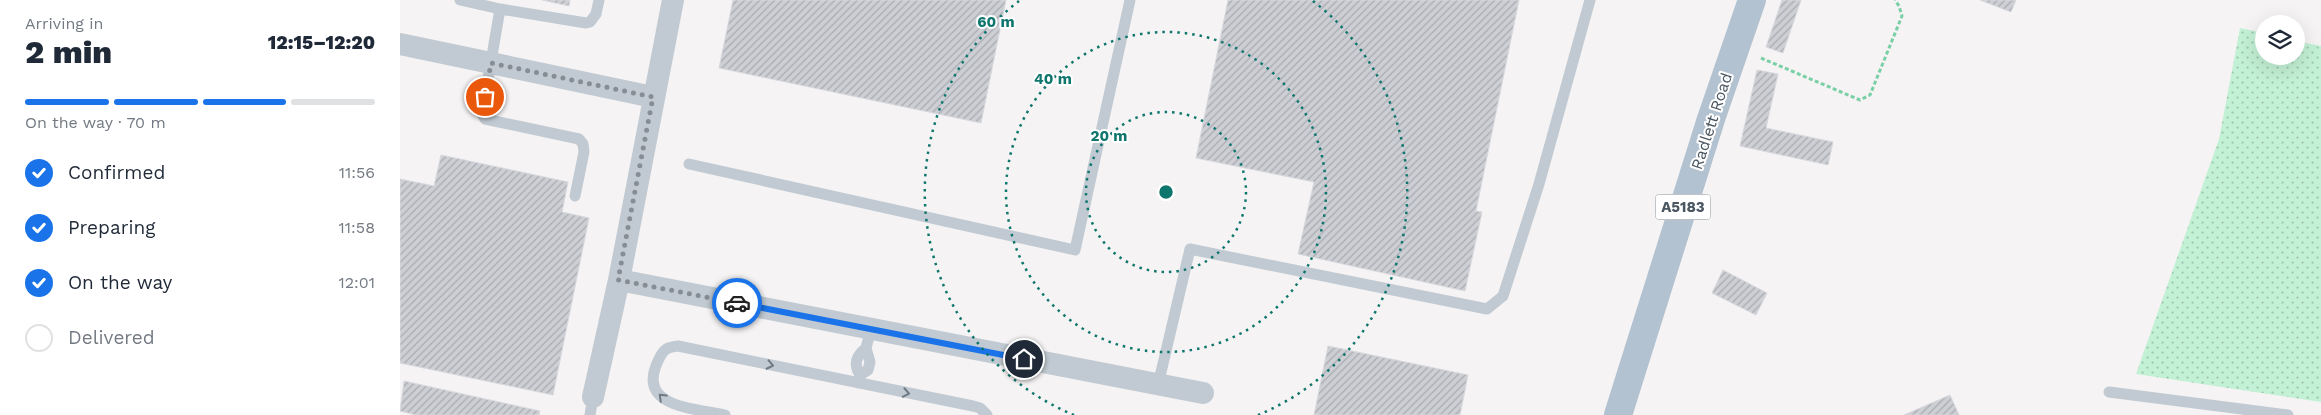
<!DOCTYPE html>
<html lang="en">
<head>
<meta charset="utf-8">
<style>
	:root { --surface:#fff; --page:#f2f2f3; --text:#1f2937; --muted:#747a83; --line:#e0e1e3; --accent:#1a73e8 }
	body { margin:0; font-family:"Work Sans",sans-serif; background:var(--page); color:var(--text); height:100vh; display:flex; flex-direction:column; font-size:19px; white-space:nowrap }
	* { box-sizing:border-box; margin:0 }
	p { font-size:16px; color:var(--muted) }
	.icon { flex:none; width:28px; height:28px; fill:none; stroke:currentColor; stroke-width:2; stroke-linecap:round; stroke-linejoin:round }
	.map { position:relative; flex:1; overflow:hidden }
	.sheet { display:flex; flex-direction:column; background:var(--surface); width:400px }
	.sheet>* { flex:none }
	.tools { position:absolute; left:1855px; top:15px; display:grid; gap:10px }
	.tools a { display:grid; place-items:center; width:50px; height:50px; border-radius:50%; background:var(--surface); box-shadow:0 5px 20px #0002; font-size:25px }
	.pin { position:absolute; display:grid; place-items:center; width:42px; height:42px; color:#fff; margin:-21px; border:2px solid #fff; border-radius:50%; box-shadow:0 1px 5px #0007 }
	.courier { position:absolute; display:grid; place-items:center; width:50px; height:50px; margin:-25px; border:4px solid #1a73e8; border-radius:50%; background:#fff; color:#222; box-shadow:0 1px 6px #0007 }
	.overview em { font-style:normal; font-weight:800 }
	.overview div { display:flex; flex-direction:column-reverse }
	.overview { display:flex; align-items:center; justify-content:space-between; height:85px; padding:0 25px }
	h1 { font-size:32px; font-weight:800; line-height:38px }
	.bar { display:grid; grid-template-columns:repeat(4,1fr); gap:8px 5px; align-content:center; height:60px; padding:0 25px }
	.bar i { height:6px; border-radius:4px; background:var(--line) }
	.bar .active { background:var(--accent) }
	.bar p { grid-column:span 4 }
	ol { padding:0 25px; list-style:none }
	li { display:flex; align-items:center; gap:15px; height:55px }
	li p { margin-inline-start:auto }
	li .icon { padding:5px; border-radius:50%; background:var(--accent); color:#fff; stroke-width:4 }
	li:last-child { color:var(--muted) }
	li i { width:28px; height:28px; border:2px solid var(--line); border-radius:50% }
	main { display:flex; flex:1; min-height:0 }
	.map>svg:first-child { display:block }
	.grass { fill:url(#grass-dots) }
	.building { fill:url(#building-hatch); stroke:#d7d9de }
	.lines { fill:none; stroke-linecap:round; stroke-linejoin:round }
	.path { stroke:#7ad0a6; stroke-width:3; stroke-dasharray:4 2.5; stroke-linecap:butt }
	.lane { stroke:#c1cad2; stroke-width:11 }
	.street { stroke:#c1cad2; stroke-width:22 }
	.primary { stroke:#b3c2d1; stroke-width:28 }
	.oneway { stroke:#6e7983 }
	.done { stroke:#868d94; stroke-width:5; stroke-dasharray:0 9 }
	.route { stroke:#1a73e8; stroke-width:6 }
	.ring { fill:none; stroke:#0f766e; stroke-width:2.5; stroke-dasharray:2.5 5 }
	.labels { text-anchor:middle; stroke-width:4; stroke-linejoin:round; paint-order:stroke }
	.shield { fill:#fff; stroke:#808990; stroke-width:1 }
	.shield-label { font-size:15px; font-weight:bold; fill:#4a5661 }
	.street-label { font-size:16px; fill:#4a5661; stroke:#fff }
	.centre { fill:#0f766e; stroke:#fff; stroke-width:2.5 }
	.ring-label { font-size:15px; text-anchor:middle; font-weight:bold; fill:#0f766e; stroke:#fff; stroke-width:4; stroke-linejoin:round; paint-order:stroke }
</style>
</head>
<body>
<main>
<section class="sheet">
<div class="overview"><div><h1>2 min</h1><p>Arriving in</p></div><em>12:15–12:20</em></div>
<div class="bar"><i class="active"></i><i class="active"></i><i class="active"></i><i></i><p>On the way · 70 m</p></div>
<ol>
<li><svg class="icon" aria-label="check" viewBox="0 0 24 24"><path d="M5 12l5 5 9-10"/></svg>Confirmed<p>11:56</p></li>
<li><svg class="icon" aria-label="check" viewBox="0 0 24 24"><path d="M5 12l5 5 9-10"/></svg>Preparing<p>11:58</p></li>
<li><svg class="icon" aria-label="check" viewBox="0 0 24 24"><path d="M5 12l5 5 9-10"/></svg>On the way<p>12:01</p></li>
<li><i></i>Delivered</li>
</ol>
</section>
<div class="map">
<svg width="1921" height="415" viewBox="0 0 1921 415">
	<defs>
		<pattern id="grass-dots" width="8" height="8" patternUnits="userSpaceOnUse" patternTransform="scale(1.25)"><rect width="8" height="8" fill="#c3f1d5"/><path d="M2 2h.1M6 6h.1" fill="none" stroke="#a0c6b0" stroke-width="1.8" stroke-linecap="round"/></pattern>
		<pattern id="building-hatch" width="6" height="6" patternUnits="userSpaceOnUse" patternTransform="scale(1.25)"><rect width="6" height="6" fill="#cdcfd5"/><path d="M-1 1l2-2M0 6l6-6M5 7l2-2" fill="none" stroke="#a8abb0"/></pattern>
	</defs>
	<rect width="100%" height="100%" fill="#f5f3f3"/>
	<!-- grass -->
	<path class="grass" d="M 1840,28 L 1864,33 L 1864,56 L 1896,56 L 1896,41 L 1921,46 L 1921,402 L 1736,374 L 1819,139 Z"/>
	<!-- building -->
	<path class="building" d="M 142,0 L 170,0 L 169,6 Z
		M 333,0 L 606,0 L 581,123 L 319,68 Z
		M 828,0 L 1119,0 L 1076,211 L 1082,212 L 1065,291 L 898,254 L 914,182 L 796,158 Z
		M 1382,0 L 1401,0 L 1383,53 L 1366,47 Z
		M 1580,0 L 1616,0 L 1611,12 Z
		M 1357,70 L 1378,74 L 1366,128 L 1433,142 L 1428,165 L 1340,146 Z
		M 41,155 L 168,182 L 162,212 L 189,218 L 153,395 L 0,363 L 0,179 L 34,186 Z
		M 1323,270 L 1367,293 L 1356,315 L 1312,293 Z
		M 928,346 L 1068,375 L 1060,415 L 914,415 Z
		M 4,381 L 140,411 L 139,415 L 16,415 L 0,411 Z
		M 1550,395 L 1559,415 L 1504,415 Z"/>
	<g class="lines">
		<!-- path -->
		<path class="path" d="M 1361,58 L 1460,100 L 1470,95 L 1502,16 L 1499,6 L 1495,0"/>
		<!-- lane -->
		<path class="lane" d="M 60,0 L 100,9
			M 289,164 L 675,250 L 730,0
			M 175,196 L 184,152 L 183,144 L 179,139 L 85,119 L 82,114 L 100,9 L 186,23 L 190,22 L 196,14 L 199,0
			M 460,375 C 453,364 456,356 466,348
			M 458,383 L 460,375 L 468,370 L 470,362 L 466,348 L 471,329
			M 758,385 L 790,249 L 1087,309 L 1103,296 L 1139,184 L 1190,0
			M 1709,392 L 1888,415
			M 190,415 L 193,397
			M 325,415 C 295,408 236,408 258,361 C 263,350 266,347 278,346 L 573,406 L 580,408 L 587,415"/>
		<!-- street -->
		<path class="street" d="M 0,44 L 253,97
			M 219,280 L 803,393
			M 193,397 L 219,280 L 273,0"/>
		<!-- primary -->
		<path class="primary" d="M 1218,415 L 1311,119 L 1352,0"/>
	</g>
	<!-- one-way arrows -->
	<defs><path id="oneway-chevron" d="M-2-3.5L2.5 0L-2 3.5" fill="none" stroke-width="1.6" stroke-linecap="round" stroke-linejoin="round" transform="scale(1.25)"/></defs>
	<g class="oneway">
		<use href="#oneway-chevron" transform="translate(370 365) rotate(12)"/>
		<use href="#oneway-chevron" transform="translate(506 393) rotate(11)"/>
		<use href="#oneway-chevron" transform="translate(262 397) rotate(-136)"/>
	</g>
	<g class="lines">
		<!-- done -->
		<path class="done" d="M 85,97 L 91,63 L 253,97 L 218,280 L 337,303"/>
		<!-- route -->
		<path class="route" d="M 337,303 L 624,359"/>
	</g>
	<!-- distance rings -->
	<g class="ring">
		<circle cx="766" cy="192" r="80"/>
		<circle cx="766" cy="192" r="160"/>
		<path d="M674 415A241 241 0 0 1 619 1M913 1A241 241 0 0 1 858 415"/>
	</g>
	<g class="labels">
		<!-- shield labels -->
		<rect class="shield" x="1255.5" y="194.5" width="55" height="25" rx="4"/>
		<g class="shield-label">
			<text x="1283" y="212">A5183</text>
		</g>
		<!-- street labels -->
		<g class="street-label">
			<text transform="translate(1311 121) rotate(-72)" y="6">Radlett Road</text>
		</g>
	</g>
	<circle cx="766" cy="192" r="8" class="centre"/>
	<g class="ring-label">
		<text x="596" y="27">60 m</text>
		<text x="653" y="84">40 m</text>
		<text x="709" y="141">20 m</text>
	</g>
</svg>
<div class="tools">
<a><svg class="icon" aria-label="layers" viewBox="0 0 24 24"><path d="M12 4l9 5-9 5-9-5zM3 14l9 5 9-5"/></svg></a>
</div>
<div class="pin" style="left:85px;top:97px;background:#ea580c"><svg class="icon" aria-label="bag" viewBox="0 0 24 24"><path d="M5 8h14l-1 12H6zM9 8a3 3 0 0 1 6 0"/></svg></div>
<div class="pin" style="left:624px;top:359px;background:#1f2937"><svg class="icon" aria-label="home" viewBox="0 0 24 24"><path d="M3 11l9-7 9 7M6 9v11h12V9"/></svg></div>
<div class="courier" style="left:337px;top:303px"><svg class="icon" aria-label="car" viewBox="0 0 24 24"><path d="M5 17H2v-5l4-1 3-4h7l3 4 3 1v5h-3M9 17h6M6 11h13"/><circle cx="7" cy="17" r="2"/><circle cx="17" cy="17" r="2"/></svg></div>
</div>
</main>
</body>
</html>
